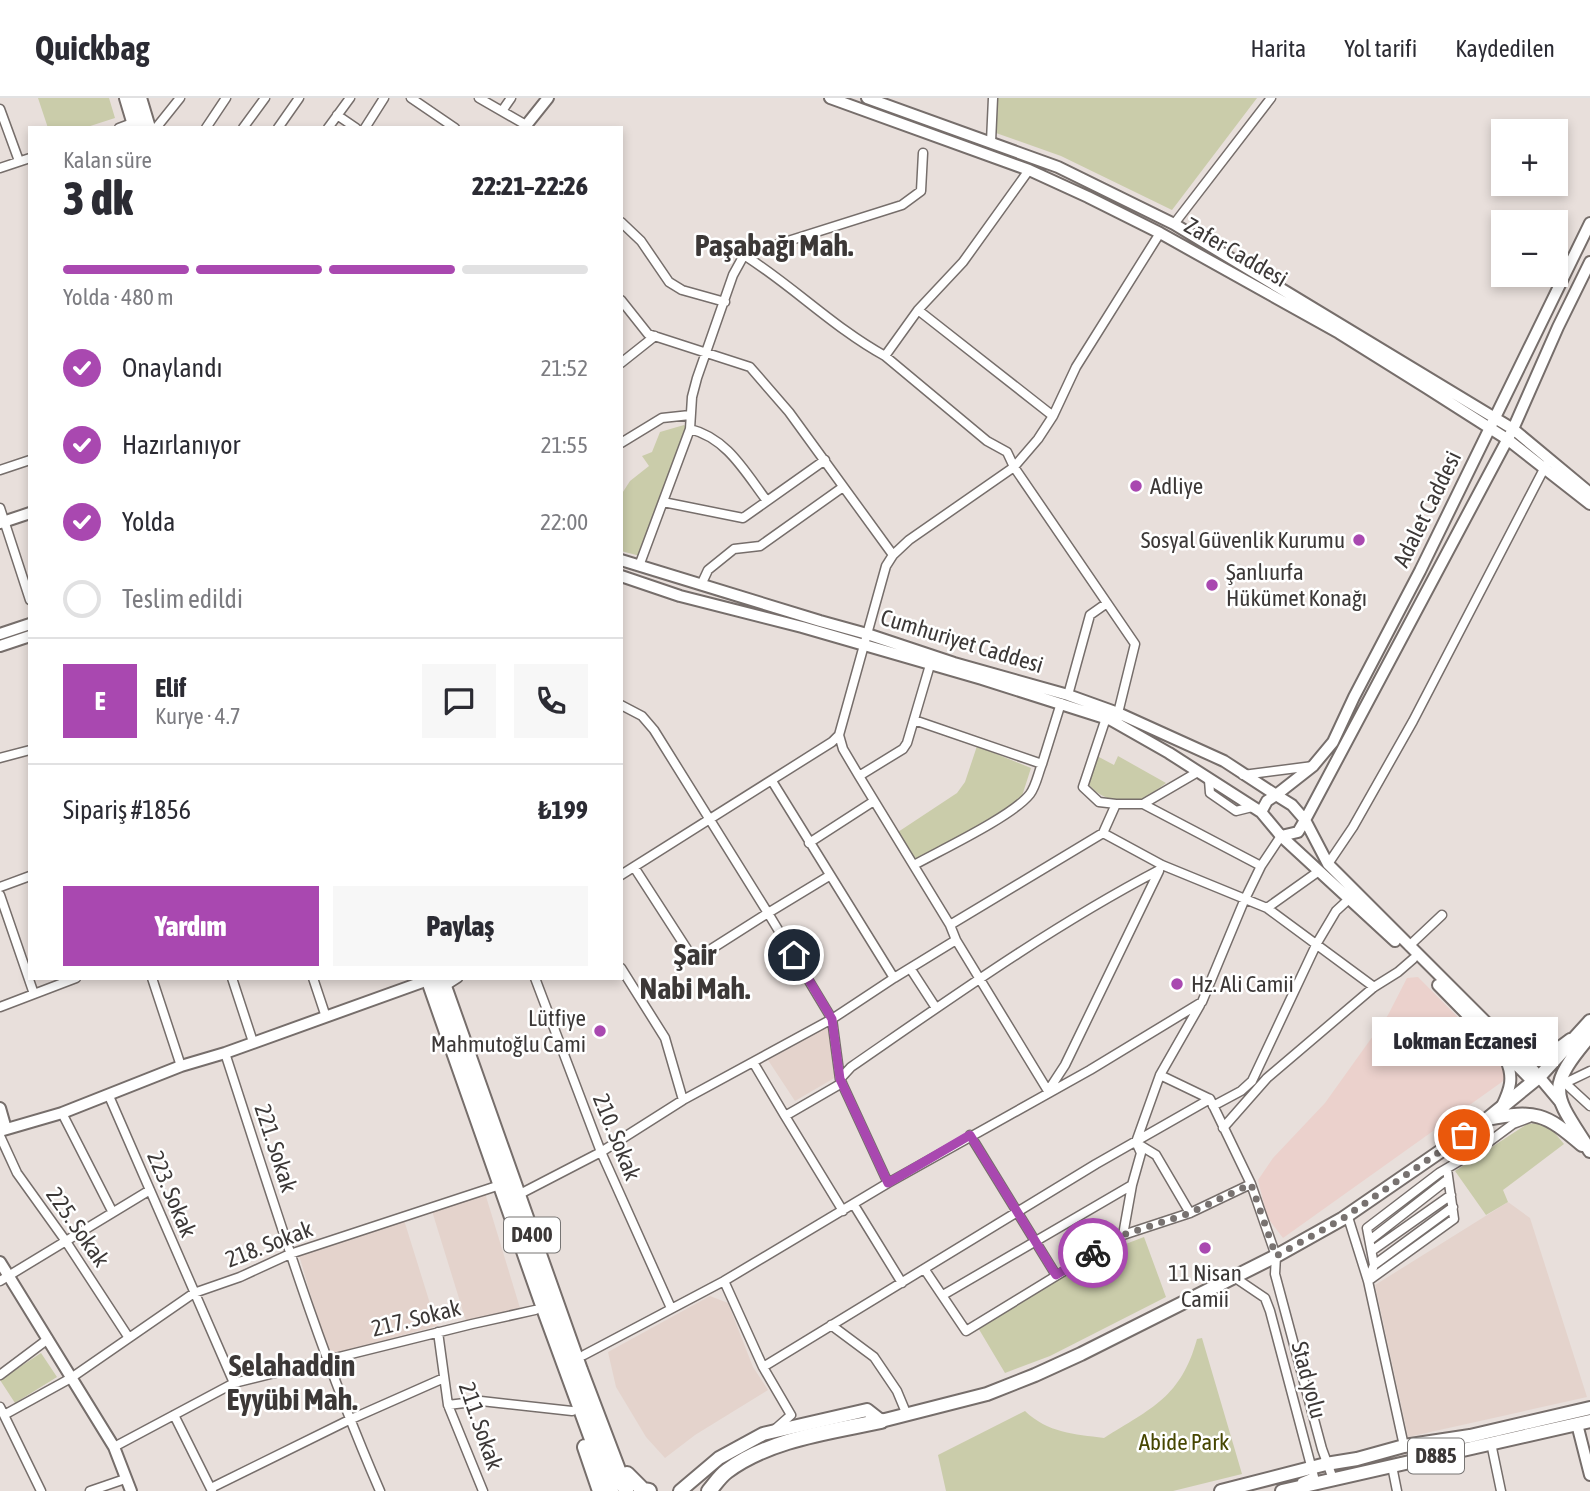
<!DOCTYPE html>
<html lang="tr">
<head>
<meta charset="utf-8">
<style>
	:root { --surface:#fff; --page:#f7f7f7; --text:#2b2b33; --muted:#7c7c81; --line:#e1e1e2; --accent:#a948b0 }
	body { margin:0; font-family:"Asap Condensed",sans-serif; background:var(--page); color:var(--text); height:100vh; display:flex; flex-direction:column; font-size:26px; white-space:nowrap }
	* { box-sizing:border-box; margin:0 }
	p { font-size:23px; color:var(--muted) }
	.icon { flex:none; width:38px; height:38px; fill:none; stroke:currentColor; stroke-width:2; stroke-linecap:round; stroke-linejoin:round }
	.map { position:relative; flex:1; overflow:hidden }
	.drawer { position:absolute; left:28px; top:28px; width:595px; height:854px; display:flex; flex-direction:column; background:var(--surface); border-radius:0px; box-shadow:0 4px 10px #0003 }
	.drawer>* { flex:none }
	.controls { position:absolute; left:1491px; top:21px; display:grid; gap:14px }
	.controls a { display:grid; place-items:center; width:77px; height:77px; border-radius:0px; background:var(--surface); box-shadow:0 4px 10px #0003; font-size:35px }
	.pin { position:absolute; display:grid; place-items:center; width:60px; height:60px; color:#fff; margin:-30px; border:4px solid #fff; border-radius:50%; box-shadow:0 2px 7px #0007 }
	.courier { position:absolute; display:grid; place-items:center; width:70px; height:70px; margin:-35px; border:5px solid #a948b0; border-radius:50%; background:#fff; color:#222; box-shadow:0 2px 9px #0007 }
	.bubble { position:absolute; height:49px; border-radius:0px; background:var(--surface); box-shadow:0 4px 10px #0003; font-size:23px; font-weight:800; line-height:49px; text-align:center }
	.headline em { font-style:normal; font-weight:800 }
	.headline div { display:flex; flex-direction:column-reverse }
	.headline { display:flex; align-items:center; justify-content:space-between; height:119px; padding:0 35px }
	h1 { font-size:46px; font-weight:800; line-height:52px }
	.bar { display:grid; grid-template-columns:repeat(4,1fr); gap:10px 7px; align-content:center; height:84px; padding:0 35px }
	.bar i { height:9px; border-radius:5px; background:var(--line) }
	.bar .active { background:var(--accent) }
	.bar p { grid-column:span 4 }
	.line { display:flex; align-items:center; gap:18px; padding:0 35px; border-top:2px solid var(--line) }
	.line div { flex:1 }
	.round { display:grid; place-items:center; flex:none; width:74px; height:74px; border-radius:0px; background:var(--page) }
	ol { padding:0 35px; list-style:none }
	li { display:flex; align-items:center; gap:21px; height:77px }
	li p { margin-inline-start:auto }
	li .icon { padding:7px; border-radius:50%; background:var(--accent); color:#fff; stroke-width:4 }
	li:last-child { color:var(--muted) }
	li i { width:38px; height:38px; border:4px solid var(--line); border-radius:50% }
	.action { display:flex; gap:14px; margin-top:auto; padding:14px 35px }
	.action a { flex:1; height:80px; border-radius:0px; background:var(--accent); color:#fff; font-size:28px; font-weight:800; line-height:80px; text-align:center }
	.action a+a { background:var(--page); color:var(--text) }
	header { display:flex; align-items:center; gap:42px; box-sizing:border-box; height:98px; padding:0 35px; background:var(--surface); border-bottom:2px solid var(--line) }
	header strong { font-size:33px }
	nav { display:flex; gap:38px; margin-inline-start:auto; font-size:24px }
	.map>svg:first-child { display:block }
	.commercial { fill:#ebd1cc }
	.built { fill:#e4d3cc }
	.green { fill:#caccaa }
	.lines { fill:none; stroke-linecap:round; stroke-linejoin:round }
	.street-casing { stroke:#766e6b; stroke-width:11 }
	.secondary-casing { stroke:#766e6b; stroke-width:14 }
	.primary-casing { stroke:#766e6b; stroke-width:16 }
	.highway-casing { stroke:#766e6b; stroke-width:18 }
	.street { stroke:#fff; stroke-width:8 }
	.secondary { stroke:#fff; stroke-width:10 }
	.primary { stroke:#fff; stroke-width:12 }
	.highway { stroke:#fff; stroke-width:14 }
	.done { stroke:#787270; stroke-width:7; stroke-dasharray:0 12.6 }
	.route { stroke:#a948b0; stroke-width:9 }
	.poi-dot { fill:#a948b0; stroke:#fff; stroke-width:2.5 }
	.labels { text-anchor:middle; stroke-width:5; stroke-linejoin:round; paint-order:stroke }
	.shield { fill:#fff; stroke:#767473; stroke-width:2 }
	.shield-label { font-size:21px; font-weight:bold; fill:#3c3837 }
	.street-label { font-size:23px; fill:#3c3837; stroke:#fff }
	.poi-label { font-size:23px; fill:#3c3837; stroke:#fff; text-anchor:start }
	.park-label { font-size:23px; fill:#464601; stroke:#fff }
	.district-label { font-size:30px; font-weight:bold; fill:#3c3837; stroke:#fff }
</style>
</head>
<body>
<header>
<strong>Quickbag</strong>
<nav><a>Harita</a><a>Yol tarifi</a><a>Kaydedilen</a></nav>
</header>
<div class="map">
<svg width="1590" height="1393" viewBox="0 0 1590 1393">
	<rect width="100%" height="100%" fill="#e8dfdb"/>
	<!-- commercial -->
	<path class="commercial" d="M 1418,879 L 1503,965 L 1506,981 L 1283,1140 L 1267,1119 L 1258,1082 L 1273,1060 L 1325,1005 L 1388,917 L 1407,880 Z"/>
	<!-- built -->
	<path class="built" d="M 828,928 L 832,931 L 836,979 L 795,1003 L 768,962 Z
		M 485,1095 L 520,1210 L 466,1223 L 432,1113 Z
		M 1508,1104 L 1530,1120 L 1587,1299 L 1408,1339 L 1375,1187 Z
		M 404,1122 L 437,1228 L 328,1257 L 299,1157 Z
		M 710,1198 L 728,1205 L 753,1269 L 768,1292 L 695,1337 L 665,1360 L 646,1339 L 616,1289 L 608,1254 Z"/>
	<!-- green -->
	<path class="green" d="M 38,0 L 109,0 L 115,20 L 84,30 L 48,30 Z
		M 998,0 L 1257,0 L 1172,112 L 1061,58 L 996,35 Z
		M 684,327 L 688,331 L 640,458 L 621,453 L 621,397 L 630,383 L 649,368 L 642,358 L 652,354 L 660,334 Z
		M 977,648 L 1031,670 L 1022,698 L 1012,706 L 973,731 L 915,761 L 898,734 L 957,695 L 965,684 Z
		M 1097,658 L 1114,667 L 1118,658 L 1166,685 C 1158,691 1150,697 1141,702 C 1125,710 1100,700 1089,687 Z
		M 1538,1025 L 1554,1034 L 1564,1046 L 1503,1092 L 1508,1104 L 1486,1117 L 1455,1073 L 1527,1026 Z
		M 1144,1139 L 1166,1199 L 1050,1258 L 1005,1275 L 977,1228 L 1102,1155 Z
		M 1202,1240 L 1242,1376 L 1173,1393 L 946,1393 L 938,1357 L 1025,1313 C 1048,1335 1074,1336 1104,1340 C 1152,1310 1181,1299 1197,1241 Z
		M 41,1255 L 57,1279 L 15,1305 L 0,1282 Z"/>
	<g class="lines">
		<!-- street casing -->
		<g class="street-casing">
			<path id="street" d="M 411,0 L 455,30
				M 479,0 L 526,27
				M 0,11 L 19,63
				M 502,13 L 511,0
				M 337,17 L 356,30
				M 119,30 L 135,24
				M 156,30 L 180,0
				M 206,30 L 226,0
				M 243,30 L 265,0
				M 278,30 L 299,0
				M 328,30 L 350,0
				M 365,30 L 384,0
				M 991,44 L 993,0
				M 0,70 L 30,60
				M 621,124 L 641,143 L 669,184 L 682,192 L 725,204
				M 1174,126 L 1271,0
				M 744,157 C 793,188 834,230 885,258 L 987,343 L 1007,354 L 1014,369 L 1135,546 L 1118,615 L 1120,619
				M 621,202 L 648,236 L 750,269 L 789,314 L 893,457
				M 918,212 L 1053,318
				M 885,258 L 918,212 L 963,164 L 1029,72
				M 621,265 L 655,238
				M 690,331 C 727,340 745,374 767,403
				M 621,345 L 662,320 L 690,317
				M 0,372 L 30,362
				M 663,404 L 743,420 L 825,362
				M 0,410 L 30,502
				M 639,468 L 690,331 L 692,299 L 697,280 L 733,177 L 744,157 L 902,107 L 921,93 L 923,55
				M 701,487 L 708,472 L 734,451 L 760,448 L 843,389
				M 1068,597 L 1090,517 L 1107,505
				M 621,607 L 642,618 L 654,632 L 768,815 L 829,778
				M 1106,620 L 1083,689 L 1099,704 L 1116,706
				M 839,637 L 843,651 L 859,678 L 950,827 L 956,842 L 1048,993 L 1065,967 L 1159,773
				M 0,660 L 30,652
				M 1042,666 L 1061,605
				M 1196,675 L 1143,706 L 1116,706 L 1103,735 L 1162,767 L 1267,810 L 1374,889
				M 1243,677 L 1313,668
				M 859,678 L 903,651 L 907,645 L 930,567
				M 1209,682 L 1210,695 L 1236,713 L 1252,709
				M 772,683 L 894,880 L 956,842
				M 1143,706 L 1261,768
				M 809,745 L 874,703
				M 1328,766 L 1353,729 L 1413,623 L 1546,367
				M 914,767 C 941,752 1013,718 1030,696 C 1036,688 1038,676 1042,666 L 914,622
				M 634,769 L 694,862 L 768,815 L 832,921 L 840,981 L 888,1085
				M 621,777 L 832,644 L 839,637 L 886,468 L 893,457 L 909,442 L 1014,369 L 1038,341 L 1053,318 L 1076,269 L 1160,135
				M 0,789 L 30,778
				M 0,797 L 34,896
				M 1267,810 L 1319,773
				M 950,827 L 1103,735
				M 1409,848 L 1442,817
				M 621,870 L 665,940 L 683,1002
				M 910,870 L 936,910
				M 152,880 L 181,968
				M 232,880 L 253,944
				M 313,880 L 326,919
				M 535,880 L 601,1054 L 671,1210
				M 444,889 L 458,880
				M 0,909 L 76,880
				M 225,955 C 273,1102 318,1251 380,1393
				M 753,964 L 785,1018 L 842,985
				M 1590,973 L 1565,985 L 1590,1008
				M 1160,977 L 1210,1001 L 1251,1086 L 1276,1158 L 1275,1176 L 1322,1351 L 1333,1381
				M 840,981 L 851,969 C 951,900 1052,828 1159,772
				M 109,998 L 234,1285
				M 1213,1008 L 1241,993 L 1252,983 L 1317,845 L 1336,813 L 1349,801
				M 62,1015 L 112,1113
				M 785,1018 L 843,1113
				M 1223,1030 L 1267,980 L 1374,889 L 1398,874 L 1413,861
				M 970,1037 L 1056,1177
				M 0,1038 L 17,1075 L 65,1142 L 129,1240
				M 1138,1046 L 1156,1057 L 1190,1115
				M 518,1097 L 601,1054 L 683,1002 L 832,921 L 894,880
				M 854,1107 L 902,1185
				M 1347,1116 L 1368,1183 L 1404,1348
				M 1123,1137 L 1132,1087
				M 1370,1142 L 1447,1082
				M 1373,1152 L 1451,1097
				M 1374,1167 L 1453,1109
				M 925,1172 L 966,1233 L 1123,1137 L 1190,1115 L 1251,1086
				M 1234,1179 L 1265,1200 L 1270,1213 L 1314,1379 L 1302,1384
				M 0,1183 L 150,1092
				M 724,1183 L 763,1269 L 791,1317 L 774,1332
				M 1368,1183 L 1374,1167 L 1367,1130 L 1439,1075 L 1478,1052 L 1513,1026 L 1529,1020
				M 1368,1183 L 1454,1121 L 1447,1071
				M 943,1197 L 1132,1087 L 1141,1055 L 1136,1044 L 1160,977 L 1200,907
				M 831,1227 L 874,1259 L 897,1293 L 907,1317
				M 438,1234 L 448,1307 L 483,1393
				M 584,1257 L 724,1183 L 888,1085 L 1090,972 L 1202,904 L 1244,803 L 1261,768 L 1281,738
				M 763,1269 L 1096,1066 L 1210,1001
				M 0,1277 L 48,1241
				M 448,1307 L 481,1303 L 572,1313
				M 0,1309 L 41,1393
				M 4,1317 L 71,1280 L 194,1195 L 240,1179 L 290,1156 L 500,1087
				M 174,1317 L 212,1393
				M 1491,1345 L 1501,1393
				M 114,1349 L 234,1285 L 472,1226 L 535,1212
				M 1392,1368 L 1397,1393
				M 211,1390 L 349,1322 L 444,1280
				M 90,1393 L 125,1381"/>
		</g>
		<!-- secondary casing -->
		<g class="secondary-casing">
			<path id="secondary" d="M 830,0 L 1029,72 L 1088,99 L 1160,135 L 1339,235 L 1427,290 L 1507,341 L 1590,406
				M 867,0 L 1058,69 L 1174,126 L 1513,331 L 1590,395
				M 524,30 L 548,0
				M 0,425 L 30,415
				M 621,462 L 820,523 L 867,536 L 954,565 L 1068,597 L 1118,615 L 1224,663 L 1276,697 L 1313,668 L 1333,644 L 1354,599 L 1420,473 L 1590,125
				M 621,478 L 680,498 L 802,529 L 982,581 L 1111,622 L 1169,655 L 1261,714
				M 0,536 L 30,526
				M 0,548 L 30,538
				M 1281,738 L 1298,734 L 1305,722 L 1292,707 L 1276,697 L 1267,703 L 1261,714 L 1281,738 L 1395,843
				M 1438,887 L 1533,984
				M 1517,954 C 1536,959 1555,954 1570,941
				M 1561,1005 L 1530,968 L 1328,766 L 1305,722 L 1513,331 L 1558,229 L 1590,164
				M 1502,1008 C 1510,991 1514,980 1506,962
				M 0,1010 L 6,1031
				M 0,1033 L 62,1015 L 181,968 L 225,955 L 428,882
				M 0,1164 L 114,1349 L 131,1393
				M 1577,1326 L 1590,1377"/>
		</g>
		<!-- primary casing -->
		<g class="primary-casing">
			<path id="primary" d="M 1590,938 C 1543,993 1555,997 1590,1053
				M 1487,1021 C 1536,1012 1545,1015 1582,1047
				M 680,1393 L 719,1360 L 763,1336 L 867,1312 L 881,1323 L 987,1296 L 1035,1277 L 1081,1256 L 1276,1158 L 1342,1121 L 1486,1022 L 1540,978 L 1590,923
				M 1221,1393 L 1326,1366 L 1357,1361 L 1404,1348 L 1470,1338 L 1590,1310
				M 1282,1393 L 1590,1323"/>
		</g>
		<!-- highway casing -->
		<g class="highway-casing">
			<path id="highway" d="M 127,0 L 136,30
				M 139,0 L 148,30
				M 428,880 L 545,1213 L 611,1393
				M 441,880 L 580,1272 L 626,1393
				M 585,1349 L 600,1393
				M 627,1376 L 643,1392 L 649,1393
				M 709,1393 C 715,1386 720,1378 727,1373 C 770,1341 830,1334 881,1323"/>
		</g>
		<!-- street -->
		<use href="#street" class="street"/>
		<!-- secondary -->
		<use href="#secondary" class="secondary"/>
		<!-- primary -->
		<use href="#primary" class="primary"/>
		<!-- highway -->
		<use href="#highway" class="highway"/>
	</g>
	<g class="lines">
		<!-- done -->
		<path class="done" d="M 1093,1155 L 1123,1137 L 1190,1115 L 1251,1086 L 1276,1158 L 1342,1121 L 1464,1037"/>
		<!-- route -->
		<path class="route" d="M 794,857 L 832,921 L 840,981 L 888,1085 L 970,1037 L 1056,1177 L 1093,1155"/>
	</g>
	<!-- markers -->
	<g class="poi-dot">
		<circle cx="1136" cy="388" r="7"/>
		<circle cx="1359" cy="442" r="7"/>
		<circle cx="1212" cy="487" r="7"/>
		<circle cx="1177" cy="886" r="7"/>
		<circle cx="600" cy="933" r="7"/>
		<circle cx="1205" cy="1150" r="7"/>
	</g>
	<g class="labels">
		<!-- shield labels -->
		<g class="shield">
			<rect x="504" y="1119.5" width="56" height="35" rx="5"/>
			<rect x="1408" y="1340.5" width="56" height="35" rx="5"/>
		</g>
		<g class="shield-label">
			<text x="532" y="1144">D400</text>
			<text x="1436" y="1365">D885</text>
		</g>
		<!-- street labels -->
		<g class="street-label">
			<text transform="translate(1236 154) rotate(30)" y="8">Zafer Caddesi</text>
			<text transform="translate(1427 411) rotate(-64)" y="8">Adalet Caddesi</text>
			<text transform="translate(962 543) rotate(17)" y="8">Cumhuriyet Caddesi</text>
			<text transform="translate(617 1039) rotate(68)" y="8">210. Sokak</text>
			<text transform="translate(276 1050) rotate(72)" y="8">221. Sokak</text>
			<text transform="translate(172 1096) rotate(67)" y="8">223. Sokak</text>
			<text transform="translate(78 1129) rotate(55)" y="8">225. Sokak</text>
			<text transform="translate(269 1146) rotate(-21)" y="8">218. Sokak</text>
			<text transform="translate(416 1220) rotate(-14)" y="8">217. Sokak</text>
			<text transform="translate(1309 1282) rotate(75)" y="8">Stad yolu</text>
			<text transform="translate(481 1328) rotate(71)" y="8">211. Sokak</text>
		</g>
		<!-- poi labels -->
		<g class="poi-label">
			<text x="1150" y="396">Adliye</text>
			<text x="1345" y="450" text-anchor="end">Sosyal Güvenlik Kurumu</text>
			<text x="1226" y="482">Şanlıurfa<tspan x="1226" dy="26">Hükümet Konağı</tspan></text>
			<text x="1191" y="894">Hz. Ali Camii</text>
			<text x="586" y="928" text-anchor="end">Lütfiye<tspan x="586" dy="26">Mahmutoğlu Cami</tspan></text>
			<text x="1205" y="1183" text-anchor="middle">11 Nisan<tspan x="1205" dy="26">Camii</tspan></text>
		</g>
		<!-- park labels -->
		<g class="park-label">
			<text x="1184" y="1352">Abide Park</text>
		</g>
		<!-- district labels -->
		<g class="district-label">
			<text x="774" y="158">Paşabağı Mah.</text>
			<text x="695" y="867">Şair<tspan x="695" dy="34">Nabi Mah.</tspan></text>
			<text x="292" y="1278">Selahaddin<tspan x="292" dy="34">Eyyübi Mah.</tspan></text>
		</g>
	</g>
</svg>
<div class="controls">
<a>+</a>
<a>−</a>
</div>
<div class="pin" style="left:1464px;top:1037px;background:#ea580c"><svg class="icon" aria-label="bag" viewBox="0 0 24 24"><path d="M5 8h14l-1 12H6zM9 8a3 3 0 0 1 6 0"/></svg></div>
<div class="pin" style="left:794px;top:857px;background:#1f2937"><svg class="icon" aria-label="home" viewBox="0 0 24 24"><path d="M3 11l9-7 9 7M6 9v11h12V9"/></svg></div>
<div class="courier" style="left:1093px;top:1155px"><svg class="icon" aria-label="bike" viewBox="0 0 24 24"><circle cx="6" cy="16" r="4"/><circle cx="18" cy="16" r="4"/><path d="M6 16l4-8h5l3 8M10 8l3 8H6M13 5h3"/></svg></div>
<div class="bubble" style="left:1372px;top:919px;width:186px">Lokman Eczanesi</div>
<section class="drawer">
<div class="headline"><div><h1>3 dk</h1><p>Kalan süre</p></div><em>22:21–22:26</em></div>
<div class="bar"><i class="active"></i><i class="active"></i><i class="active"></i><i></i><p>Yolda · 480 m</p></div>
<ol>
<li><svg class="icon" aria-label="check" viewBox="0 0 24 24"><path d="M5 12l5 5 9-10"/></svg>Onaylandı<p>21:52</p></li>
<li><svg class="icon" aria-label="check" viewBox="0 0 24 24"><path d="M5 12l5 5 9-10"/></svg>Hazırlanıyor<p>21:55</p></li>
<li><svg class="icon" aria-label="check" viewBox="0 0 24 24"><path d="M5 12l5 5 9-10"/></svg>Yolda<p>22:00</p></li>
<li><i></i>Teslim edildi</li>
</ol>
<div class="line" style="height:126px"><b class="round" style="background:var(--accent);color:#fff">E</b><div><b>Elif</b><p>Kurye · 4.7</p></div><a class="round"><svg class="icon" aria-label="chat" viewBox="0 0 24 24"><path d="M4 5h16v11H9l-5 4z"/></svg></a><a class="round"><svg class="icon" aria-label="phone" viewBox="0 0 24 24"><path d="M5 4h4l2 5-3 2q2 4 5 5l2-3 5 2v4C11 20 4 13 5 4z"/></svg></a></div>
<div class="line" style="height:91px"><div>Sipariş #1856</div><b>₺199</b></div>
<div class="action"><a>Yardım</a><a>Paylaş</a></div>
</section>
</div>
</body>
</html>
